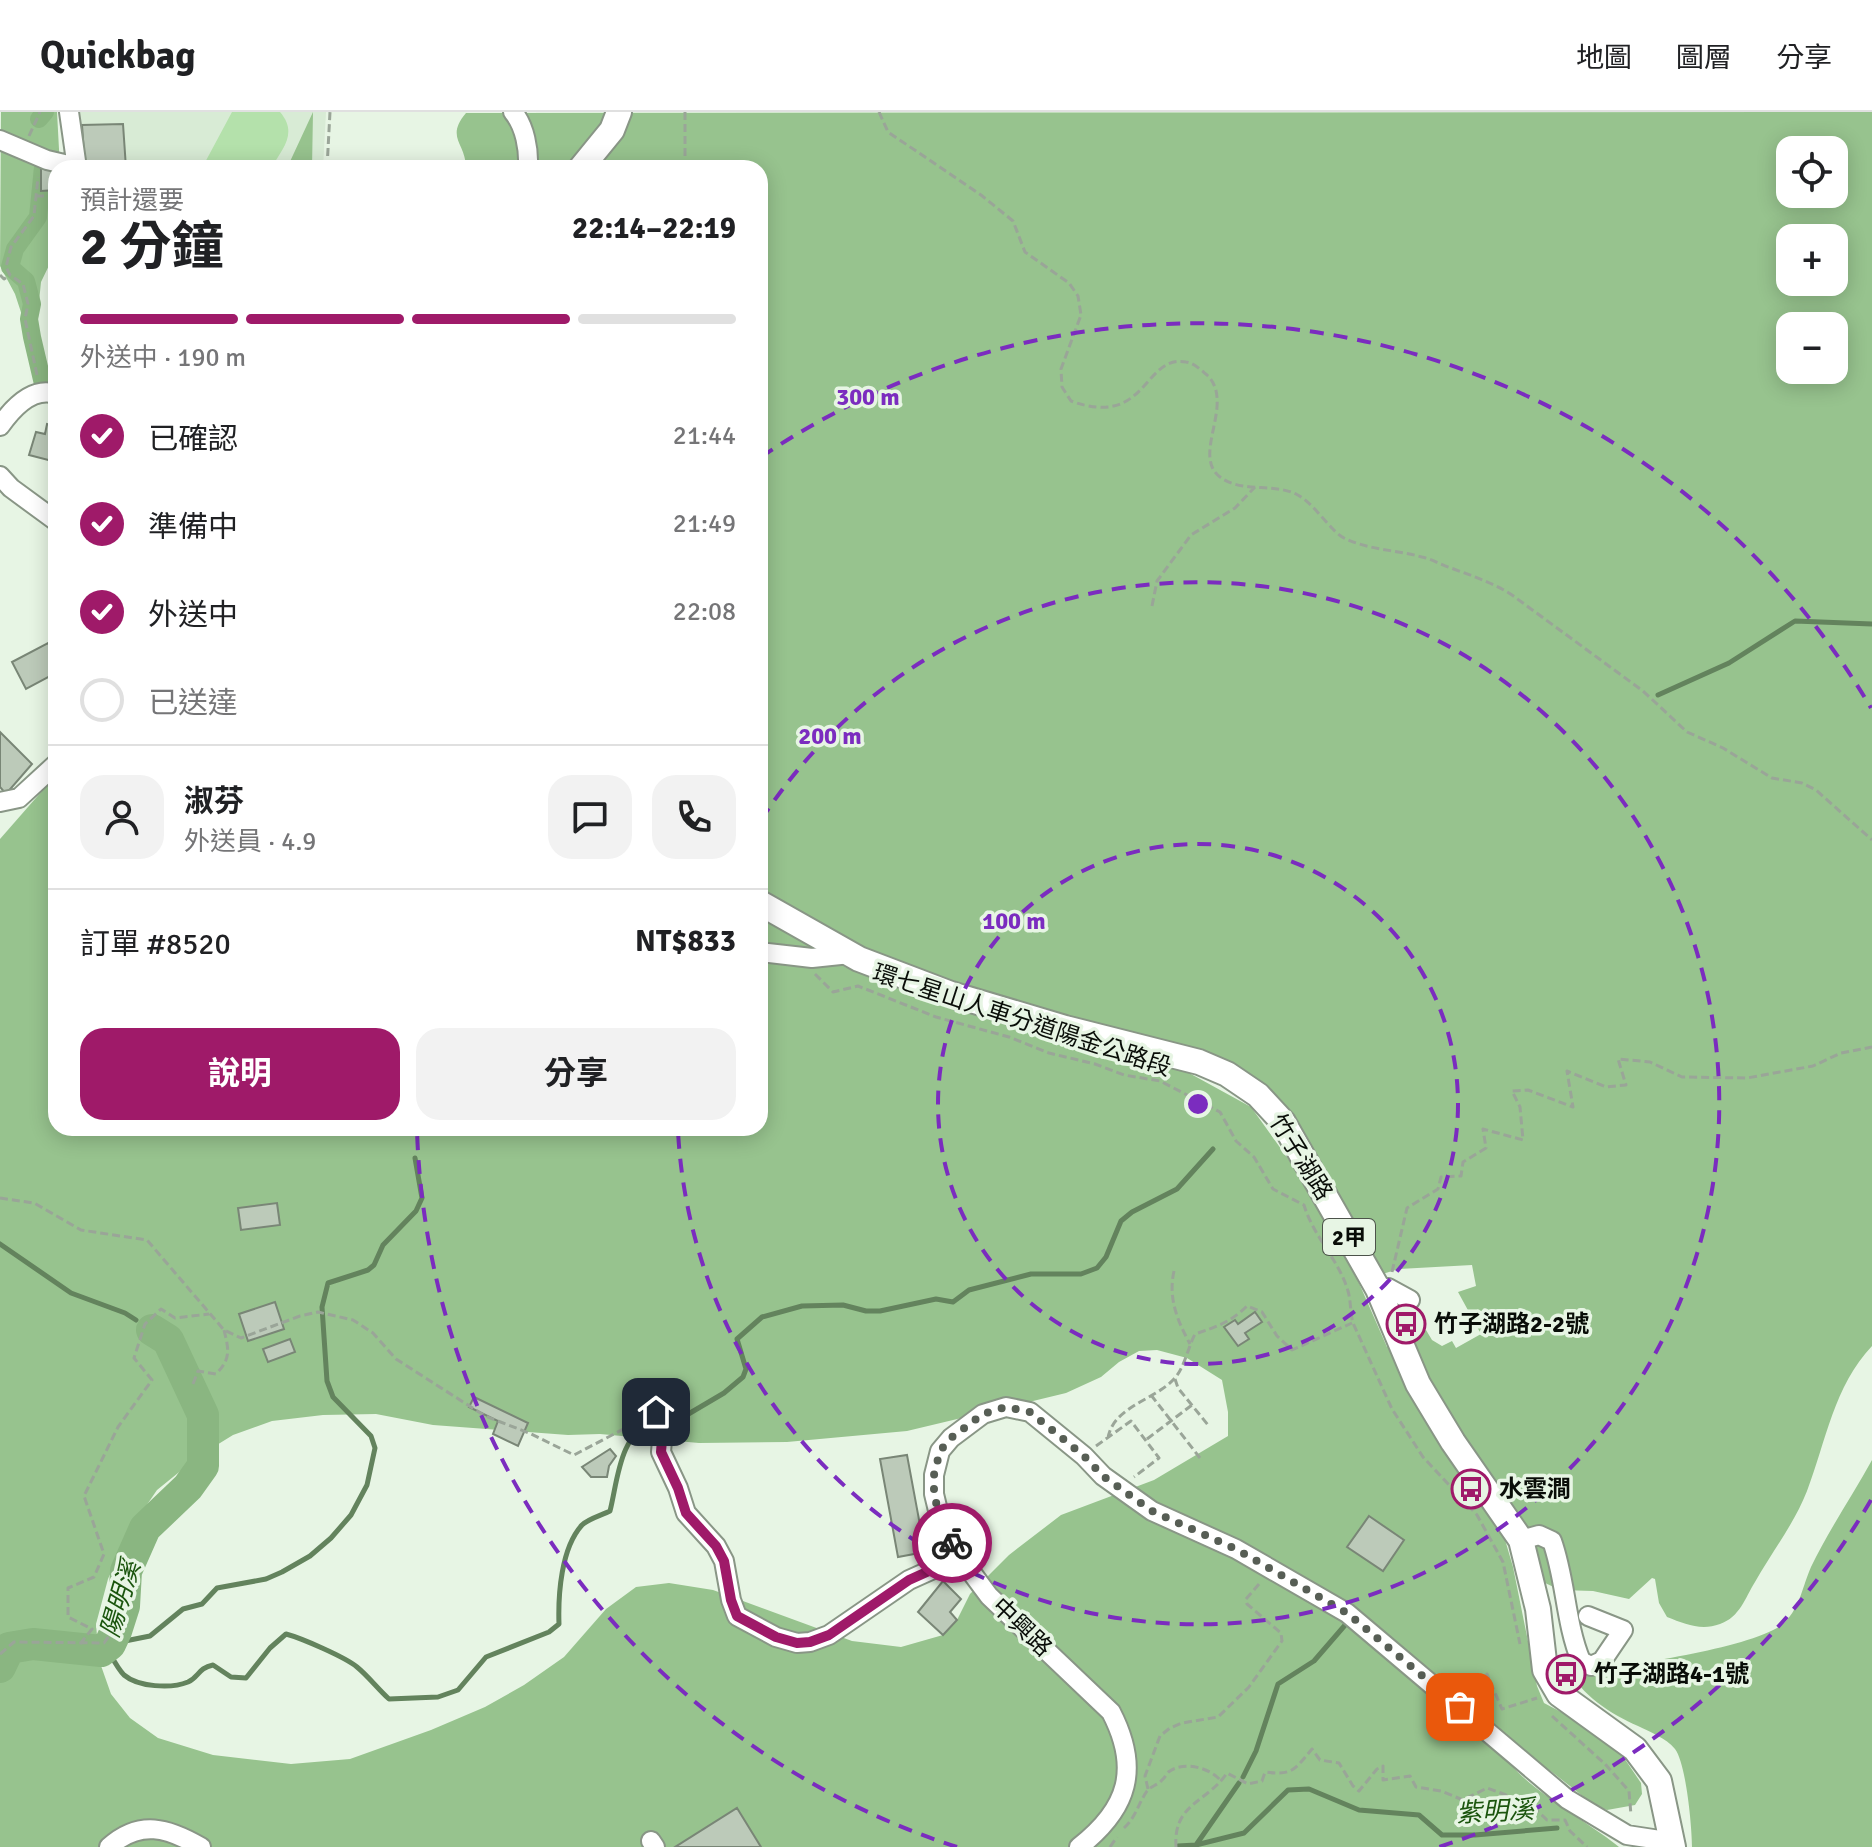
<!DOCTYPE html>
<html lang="zh-TW">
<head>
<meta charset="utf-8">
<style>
	:root { --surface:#fff; --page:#f2f2f2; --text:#202124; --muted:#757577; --line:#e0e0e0; --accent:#9f1a69 }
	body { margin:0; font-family:Signika,"Noto Sans TC",sans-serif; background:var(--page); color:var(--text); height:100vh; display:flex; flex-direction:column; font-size:30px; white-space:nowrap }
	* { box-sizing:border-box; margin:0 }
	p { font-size:26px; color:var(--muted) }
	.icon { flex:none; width:44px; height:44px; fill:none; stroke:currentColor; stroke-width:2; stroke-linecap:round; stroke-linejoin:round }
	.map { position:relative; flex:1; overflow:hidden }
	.drawer { position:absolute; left:48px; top:48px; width:720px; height:976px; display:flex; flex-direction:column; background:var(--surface); border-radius:24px; box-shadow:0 4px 20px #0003 }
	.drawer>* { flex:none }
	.tools { position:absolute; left:1776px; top:24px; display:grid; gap:16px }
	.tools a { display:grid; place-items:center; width:72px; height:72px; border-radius:16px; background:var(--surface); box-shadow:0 4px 20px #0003; font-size:40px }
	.pin { position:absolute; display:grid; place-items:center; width:68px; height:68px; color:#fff; margin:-34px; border-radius:16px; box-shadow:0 4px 12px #0006 }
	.courier { position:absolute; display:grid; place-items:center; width:80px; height:80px; margin:-40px; border:6px solid #9f1a69; border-radius:50%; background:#fff; color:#222; box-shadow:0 2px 10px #0007 }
	.head em { font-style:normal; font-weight:700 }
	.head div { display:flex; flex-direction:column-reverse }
	.head { display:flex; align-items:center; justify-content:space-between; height:136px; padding:0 32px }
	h1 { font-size:52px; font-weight:700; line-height:60px }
	.bar { display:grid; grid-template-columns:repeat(4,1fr); gap:12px 8px; align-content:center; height:96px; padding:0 32px }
	.bar i { height:10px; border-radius:6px; background:var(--line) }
	.bar .active { background:var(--accent) }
	.bar p { grid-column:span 4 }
	.line { display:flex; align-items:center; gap:20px; padding:0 32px; border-top:2px solid var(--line) }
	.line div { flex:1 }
	.round { display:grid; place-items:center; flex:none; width:84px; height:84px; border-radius:24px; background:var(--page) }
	ol { padding:0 32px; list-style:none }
	li { display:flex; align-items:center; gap:24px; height:88px }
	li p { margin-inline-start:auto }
	li .icon { padding:8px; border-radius:50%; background:var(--accent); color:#fff; stroke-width:4 }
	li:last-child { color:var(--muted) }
	li i { width:44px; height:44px; border:4px solid var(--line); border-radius:50% }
	.action { display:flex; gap:16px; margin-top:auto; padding:16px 32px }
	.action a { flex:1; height:92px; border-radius:24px; background:var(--accent); color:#fff; font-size:32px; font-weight:700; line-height:92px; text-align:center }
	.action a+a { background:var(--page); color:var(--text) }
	header { display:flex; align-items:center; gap:48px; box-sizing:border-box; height:112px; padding:0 40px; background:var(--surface); border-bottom:2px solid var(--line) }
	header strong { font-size:38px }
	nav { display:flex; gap:44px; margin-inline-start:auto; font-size:28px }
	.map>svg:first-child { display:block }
	.built { fill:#d8ebd5 }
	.green { fill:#b4e1ab }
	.forest { fill:#97c38e; fill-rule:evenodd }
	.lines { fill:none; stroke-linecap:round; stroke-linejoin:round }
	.stream { stroke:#63835d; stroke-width:5 }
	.canal { stroke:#8ab681; stroke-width:18 }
	.river { stroke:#8ab681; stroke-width:32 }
	.building { fill:#bccab9; stroke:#798676; stroke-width:2 }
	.minor-casing { stroke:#899686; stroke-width:22 }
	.major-casing { stroke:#899686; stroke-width:28 }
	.path { stroke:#9aa598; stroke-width:3; stroke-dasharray:8 4; stroke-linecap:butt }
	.minor { stroke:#fff; stroke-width:18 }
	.major { stroke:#fff; stroke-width:24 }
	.done { stroke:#575e55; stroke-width:8; stroke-dasharray:0 14.4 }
	.route { stroke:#9f1a69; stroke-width:10 }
	.ring { fill:none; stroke:#7b2cbf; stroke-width:4; stroke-dasharray:14 10 }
	.labels { text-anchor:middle; stroke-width:7; stroke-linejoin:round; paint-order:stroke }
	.shield { fill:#e7f5e4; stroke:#4c534a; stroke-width:2 }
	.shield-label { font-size:22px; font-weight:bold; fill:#090d08 }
	.street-label { font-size:24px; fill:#090d08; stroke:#e7f5e4 }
	.poi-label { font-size:24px; font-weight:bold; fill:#090d08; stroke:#e7f5e4; text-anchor:start }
	.water-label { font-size:26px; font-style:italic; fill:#1b550e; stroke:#e7f5e4 }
	.centre { fill:#7b2cbf; stroke:#e7f5e4; stroke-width:4 }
	.ring-label { font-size:24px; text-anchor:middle; font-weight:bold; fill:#7b2cbf; stroke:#e7f5e4; stroke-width:7; stroke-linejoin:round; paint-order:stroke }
</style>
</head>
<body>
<header>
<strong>Quickbag</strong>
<nav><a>地圖</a><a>圖層</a><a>分享</a></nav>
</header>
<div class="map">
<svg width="1872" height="1735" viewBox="0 0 1872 1735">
	<rect width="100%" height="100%" fill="#e7f5e4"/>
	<!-- built -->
	<path class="built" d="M 80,0 L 326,0 L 323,56 L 85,56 Z"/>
	<!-- green -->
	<path class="green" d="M 232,0 L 280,0 C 298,21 283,36 271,56 L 202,56 Z"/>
	<!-- forest -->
	<path class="forest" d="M 1,0 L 57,0 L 60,56 L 56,56 L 56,139 L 41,170 L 34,240 L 15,182 L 0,154 Z
		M 313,0 L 312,56 L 287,56 Z
		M 1872,0 L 1872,1234 C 1834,1274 1826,1329 1807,1379 C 1794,1412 1772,1440 1755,1470 C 1745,1486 1740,1505 1720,1512 C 1701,1519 1685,1512 1667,1505 L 1659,1491 L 1655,1467 L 1652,1466 L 1629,1487 L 1593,1479 L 1560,1478 L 1543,1470 L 1531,1446 L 1519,1401 L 1505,1394 L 1501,1414 L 1513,1455 L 1537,1574 L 1544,1591 L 1597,1619 L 1616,1634 L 1641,1671 L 1642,1682 L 1635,1693 L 1607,1698 L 1594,1693 L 1552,1660 L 1524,1641 L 1505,1641 C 1511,1668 1595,1714 1619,1735 L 0,1735 L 0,727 L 56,663 L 56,1016 L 760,1016 L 760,803 L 845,855 L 945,893 L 1057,928 L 1180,956 L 1251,995 L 1299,1062 L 1359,1171 L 1387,1235 L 1426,1218 L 1432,1228 L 1442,1234 L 1452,1229 L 1456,1236 L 1481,1222 L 1458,1180 L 1476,1174 L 1472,1153 L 1399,1157 L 1379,1163 L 1277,988 L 1068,907 L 954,873 L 865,839 L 760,780 L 760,56 L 466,56 C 466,31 445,26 466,1 ZM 1790,38 L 1834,38 L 1834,82 L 1790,82 ZM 1790,126 L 1834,126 L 1834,170 L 1790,170 ZM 1790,214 L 1834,214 L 1834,258 L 1790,258 ZM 1157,1238 L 1187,1246 L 1222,1268 L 1228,1300 L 1228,1324 L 1154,1368 L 1061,1403 L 1009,1443 L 970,1482 L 957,1508 L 943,1523 L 901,1535 L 852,1529 L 713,1478 L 669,1471 L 636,1475 L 606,1497 L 564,1545 L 524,1573 L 485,1595 L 431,1618 L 350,1647 L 291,1652 L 213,1643 L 158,1626 L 130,1606 L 111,1582 L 99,1548 L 96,1512 L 108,1467 L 127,1422 L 157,1378 L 199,1344 L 233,1323 L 272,1309 L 323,1303 L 376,1302 L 433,1313 L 568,1323 L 600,1322 L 699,1331 L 787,1330 L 907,1319 L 1033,1289 L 1066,1281 L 1101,1265 L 1119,1250 L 1139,1239 Z
		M 1872,1348 L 1872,1735 L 1692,1735 C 1692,1715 1686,1651 1675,1637 C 1666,1626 1650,1620 1638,1614 C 1611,1602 1580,1583 1568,1555 L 1574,1553 L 1590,1559 C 1629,1553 1760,1535 1785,1510 C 1800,1495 1803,1473 1811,1455 C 1829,1418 1852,1384 1872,1348 Z"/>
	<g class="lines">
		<!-- stream -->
		<path class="stream" d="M 1658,583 L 1729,551 L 1795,509 L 1872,512
			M 0,1132 L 71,1181 L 125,1201 L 136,1208
			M 664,1304 L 685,1304 L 724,1281 L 743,1265 L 746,1257 L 737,1227 L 762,1205 L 802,1194 L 843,1193 L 866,1199 L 880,1199 L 936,1187 L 953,1190 L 969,1178 L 1031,1162 L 1081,1162 L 1097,1156 L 1106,1145 L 1121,1109 L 1132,1100 L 1177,1077 L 1213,1037
			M 110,1532 L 150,1524 L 183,1497 L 202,1492 L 217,1476 L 266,1467 L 282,1460 L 310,1444 L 331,1426 L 351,1403 L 367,1373 L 375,1336 L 371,1324 L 333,1285 L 327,1269 L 322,1195 L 328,1171 L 368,1158 L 374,1153 L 383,1133 L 416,1099 L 422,1086 L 415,1046
			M 106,1535 C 111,1543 117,1556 124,1563 C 138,1575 171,1577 188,1570 C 199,1565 198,1556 213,1553 L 231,1565 L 246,1566 L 270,1536 L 286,1522 C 301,1526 345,1545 357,1555 C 368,1564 378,1577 389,1587 L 438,1585 L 458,1578 L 486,1545 L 549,1520 L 559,1512 C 558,1483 561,1436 582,1413 C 588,1407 602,1403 610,1399 C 618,1367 619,1323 654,1308
			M 1243,1665 L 1256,1639 L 1278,1572 L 1314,1549 L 1346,1512
			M 1196,1733 L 1239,1671
			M 1178,1734 L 1196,1733 L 1244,1721 L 1288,1678 L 1309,1677 L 1359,1698 L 1419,1703 L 1442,1723 L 1475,1723 L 1557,1716"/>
		<!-- canal -->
		<path class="canal" d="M 39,7 L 45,0
			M 43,272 L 32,225 L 29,207 L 32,192 L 26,169 L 10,155 L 15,137 L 38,105 L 43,55"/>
		<!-- river -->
		<path class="river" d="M 0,1555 L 9,1536 L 33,1532 L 101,1539 L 110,1532 L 116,1519 L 124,1494 L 126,1459 L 145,1416 L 188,1375 L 203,1354 L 203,1303 L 168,1228 L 152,1218"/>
	</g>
	<!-- building -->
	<path class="building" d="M 123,12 L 126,56 L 85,56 L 82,13 Z
		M 41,49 L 56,58 L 56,78 L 41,79 Z
		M 47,312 L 56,315 L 56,350 L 29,343 L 36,320 L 45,322 Z
		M 48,531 L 56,546 L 56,561 L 26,577 L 12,550 Z
		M 0,620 L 32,652 L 6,682 L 0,675 Z
		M 277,1091 L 280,1113 L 241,1118 L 238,1096 Z
		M 275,1190 L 284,1217 L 248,1229 L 239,1202 Z
		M 1255,1200 L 1262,1210 L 1245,1221 L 1249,1227 L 1238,1234 L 1224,1215 L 1235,1208 L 1238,1212 Z
		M 290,1227 L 295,1240 L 268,1250 L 263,1237 Z
		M 474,1285 L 528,1311 L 518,1334 L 493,1322 L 498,1309 L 469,1295 Z
		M 610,1337 L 616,1344 L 609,1354 L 607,1365 L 591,1365 L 582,1355 Z
		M 907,1343 L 925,1440 L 898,1445 L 880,1347 Z
		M 1369,1404 L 1404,1428 L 1383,1459 L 1347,1435 Z
		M 943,1469 L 961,1487 L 950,1500 L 957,1508 L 943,1523 L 918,1500 Z
		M 737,1696 L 761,1735 L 675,1735 Z"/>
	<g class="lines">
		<!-- minor casing -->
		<g class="minor-casing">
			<path id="minor" d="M 69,0 L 77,56
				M 513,0 C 525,14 529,38 528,56
				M 0,28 L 47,48 L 77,55
				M 0,314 C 12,297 32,274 56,282
				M 0,364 L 11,376 L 56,409
				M 0,690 L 19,686 L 56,652
				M 760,840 L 812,846 L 850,842
				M 1378,1177 L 1388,1176 L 1410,1188
				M 656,1300 L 663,1316 L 661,1340 L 678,1376 L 686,1401 L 716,1434 L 724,1449 L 731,1488 L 737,1504 L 776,1525 L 797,1531 L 810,1530 L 829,1523 L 909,1468 L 960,1445
				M 1521,1428 L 1539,1423 L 1552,1429 C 1566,1468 1565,1510 1581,1549 L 1591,1554 L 1602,1549 L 1623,1518 L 1588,1504
				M 651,1729 L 655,1735
				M 109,1735 C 140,1707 168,1716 201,1735
				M 1079,1735 C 1129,1696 1140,1656 1111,1600 L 989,1484 L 960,1445 L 940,1407 L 934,1382 L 934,1363 L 940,1339 L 951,1326 L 983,1302 L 1006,1295 L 1030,1300 L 1084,1344 L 1103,1364 L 1152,1399 L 1236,1437 L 1347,1501 L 1567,1687 L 1627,1723 L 1673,1730"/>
		</g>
		<!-- major casing -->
		<g class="major-casing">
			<path id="major" d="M 581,56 L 612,18 L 619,0
				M 760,791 L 859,847 L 951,882 L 1065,916 L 1199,950 L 1227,962 L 1258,983 L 1283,1010 L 1378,1177 L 1418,1272 L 1453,1330 L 1521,1428 L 1538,1497 L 1545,1558 L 1559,1582 L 1635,1637 L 1659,1669 L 1673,1735"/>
		</g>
		<!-- path -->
		<path class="path" d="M 879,0 L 888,20 L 981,83 L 1013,109 L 1025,140 L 1069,171 L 1078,184 L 1081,203 L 1061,257 L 1062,275 L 1071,289 C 1148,317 1143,242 1186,250 C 1194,251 1201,258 1207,263 C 1236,291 1191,343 1220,365 C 1241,381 1273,371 1296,382 C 1316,392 1330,420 1346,427 C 1370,438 1397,438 1422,445 C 1432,447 1441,453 1451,456 C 1472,464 1492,470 1512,483 L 1643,579 L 1687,620 L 1723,636 L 1772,666 L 1802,671 L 1816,678 L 1872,728
			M 29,24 L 40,0
			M 327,56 L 330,0
			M 685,56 L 685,0
			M 36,84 L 56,84
			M 0,163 L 4,167 L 10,163
			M 37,263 L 25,207 L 28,192 L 23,172 L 10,163 L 6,155 L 11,135 L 34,104 L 38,65
			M 1152,494 L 1157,469 L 1191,423 L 1235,396 L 1255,375
			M 760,817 L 767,821
			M 815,862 L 833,880 L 858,874 L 936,905 L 1009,925 L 1049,941 L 1095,952 L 1124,963 L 1160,969 L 1220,1000 L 1236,1029 L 1254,1045 L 1273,1077 L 1304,1093 C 1313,1124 1339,1148 1348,1179 C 1351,1189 1350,1200 1353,1211 L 1392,1297 L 1423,1345 L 1477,1403 L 1503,1450 L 1520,1532
			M 0,1086 L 34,1091 L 81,1118 L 147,1128 L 224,1218 L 241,1226 L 300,1204 L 318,1200 L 353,1208 L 373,1221 L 396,1247 L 485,1304 L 529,1321 L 574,1343 L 633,1312 L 641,1303
			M 1174,1159 C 1168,1186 1177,1208 1190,1232
			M 1392,1160 L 1407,1096 L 1438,1077 L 1441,1065 L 1461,1064 L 1463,1050 L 1486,1036 L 1483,1017 L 1523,1028 L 1520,995 L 1512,979 L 1528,978 L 1573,995 L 1567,959 L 1606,975 L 1626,973 L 1618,947 L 1650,950 L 1682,965 L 1747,966 L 1813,954 L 1841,941 L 1872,935
			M 1175,1267 L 1178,1276 L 1208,1313
			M 193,1272 L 198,1259 L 216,1262 C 231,1247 229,1238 224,1218
			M 1151,1283 L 1200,1346
			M 1108,1326 C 1113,1295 1154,1288 1173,1268 C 1184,1258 1188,1235 1195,1222 C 1216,1215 1231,1210 1247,1194 L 1262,1200 L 1277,1224 L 1292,1238 L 1352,1211
			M 1147,1327 L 1192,1293
			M 1096,1334 L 1131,1309 L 1159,1346 L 1134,1365
			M 80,1532 L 92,1517 L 68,1505 L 68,1476 L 94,1465 L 104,1442 L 84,1384 L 118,1315 L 152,1268 L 134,1246 L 145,1212 L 161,1197 L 175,1206 L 209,1202
			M 0,1542 L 14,1530 L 104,1531 L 114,1517
			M 1470,1583 L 1487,1562 L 1502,1597 L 1537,1586
			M 1552,1604 L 1605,1652 L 1629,1679 L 1631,1703
			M 1148,1677 L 1145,1664 L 1160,1624 L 1170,1616 L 1182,1611 L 1218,1605 L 1249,1575 L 1282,1529 L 1281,1521 L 1247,1492 L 1246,1487 L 1259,1472
			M 1124,1716 C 1136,1705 1138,1692 1147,1679 C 1151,1674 1158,1673 1162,1668 C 1165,1666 1167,1660 1170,1659 C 1185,1649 1211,1656 1221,1669
			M 1110,1735 L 1117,1725
			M 1176,1735 C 1173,1691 1207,1691 1227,1661 L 1248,1672 L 1262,1669 L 1265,1660 C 1293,1664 1295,1657 1312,1637 L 1320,1648 L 1339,1651 L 1353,1674 L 1359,1679 L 1377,1657 L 1383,1654 L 1383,1668 L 1410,1664 L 1416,1675 L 1441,1679 L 1463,1688 L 1487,1676 C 1509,1684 1531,1691 1547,1708 L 1565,1708 L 1570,1719 L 1587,1735"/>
		<!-- minor -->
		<use href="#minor" class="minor"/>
		<!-- major -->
		<use href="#major" class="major"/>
	</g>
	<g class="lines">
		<!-- done -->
		<path class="done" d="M 952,1431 L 940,1407 L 934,1382 L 934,1363 L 940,1339 L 951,1326 L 983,1302 L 1006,1295 L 1030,1300 L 1084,1344 L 1103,1364 L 1152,1399 L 1236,1437 L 1347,1501 L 1460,1595"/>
		<!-- route -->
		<path class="route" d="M 656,1300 L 663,1316 L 661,1340 L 678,1376 L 686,1401 L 716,1434 L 724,1449 L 731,1488 L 737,1504 L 776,1525 L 797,1531 L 810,1530 L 829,1523 L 909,1468 L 960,1445 L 952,1431"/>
	</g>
	<!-- distance rings -->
	<g class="ring">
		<circle cx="1198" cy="992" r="260"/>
		<path d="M761 708A521 521 0 1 1 678 1019"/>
		<path d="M1871 1388A781 781 0 0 1 1439 1735M957 1735A781 781 0 0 1 417 1019M761 345A781 781 0 0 1 1871 596"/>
	</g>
	<!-- icons -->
	<defs>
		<g id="bus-ring" transform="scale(2)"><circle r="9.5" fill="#e7f5e4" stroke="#9f1a69" stroke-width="1.5"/><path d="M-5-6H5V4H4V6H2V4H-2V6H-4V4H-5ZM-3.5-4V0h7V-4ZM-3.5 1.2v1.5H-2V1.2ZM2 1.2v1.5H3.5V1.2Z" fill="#9f1a69"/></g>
	</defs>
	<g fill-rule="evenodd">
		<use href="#bus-ring" x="1406" y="1212"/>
		<use href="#bus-ring" x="1471" y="1377"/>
		<use href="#bus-ring" x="1566" y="1562"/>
	</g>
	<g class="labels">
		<!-- shield labels -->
		<rect class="shield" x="1323" y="1107" width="52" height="36" rx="6"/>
		<g class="shield-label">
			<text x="1349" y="1133">2甲</text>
		</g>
		<!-- street labels -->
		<g class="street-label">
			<text transform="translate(1022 908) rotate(18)" y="8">環七星山人車分道陽金公路段</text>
			<text transform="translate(1301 1045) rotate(58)" y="8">竹子湖路</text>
			<text transform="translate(1022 1515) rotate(44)" y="8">中興路</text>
		</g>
		<!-- poi labels -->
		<g class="poi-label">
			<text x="1434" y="1220">竹子湖路2-2號</text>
			<text x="1499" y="1385">水雲澗</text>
			<text x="1594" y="1570">竹子湖路4-1號</text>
		</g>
		<!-- water labels -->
		<g class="water-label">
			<text transform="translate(120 1487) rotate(-73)" y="9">陽明溪</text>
			<text transform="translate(1495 1699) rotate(-3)" y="9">紫明溪</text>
		</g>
	</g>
	<circle cx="1198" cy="992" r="12" class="centre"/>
	<g class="ring-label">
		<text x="868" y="293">300 m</text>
		<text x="830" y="632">200 m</text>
		<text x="1014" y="817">100 m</text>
	</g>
</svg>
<div class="tools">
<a><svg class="icon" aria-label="locate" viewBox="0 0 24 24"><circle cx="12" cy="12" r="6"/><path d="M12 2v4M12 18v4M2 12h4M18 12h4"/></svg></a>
<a>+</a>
<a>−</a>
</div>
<div class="pin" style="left:1460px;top:1595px;background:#ea580c"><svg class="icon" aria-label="bag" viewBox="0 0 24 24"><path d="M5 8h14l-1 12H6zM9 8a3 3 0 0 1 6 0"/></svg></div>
<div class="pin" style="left:656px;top:1300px;background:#1f2937"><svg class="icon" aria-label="home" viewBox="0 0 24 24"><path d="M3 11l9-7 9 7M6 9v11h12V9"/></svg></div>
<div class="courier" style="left:952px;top:1431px"><svg class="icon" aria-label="bike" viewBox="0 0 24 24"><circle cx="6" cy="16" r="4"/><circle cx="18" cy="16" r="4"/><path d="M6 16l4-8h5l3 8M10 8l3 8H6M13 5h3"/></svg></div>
<section class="drawer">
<div class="head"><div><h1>2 分鐘</h1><p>預計還要</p></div><em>22:14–22:19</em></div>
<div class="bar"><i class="active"></i><i class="active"></i><i class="active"></i><i></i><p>外送中 · 190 m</p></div>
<ol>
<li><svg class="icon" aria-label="check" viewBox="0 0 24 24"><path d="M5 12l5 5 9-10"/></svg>已確認<p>21:44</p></li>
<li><svg class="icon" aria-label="check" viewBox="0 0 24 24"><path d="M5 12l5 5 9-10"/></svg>準備中<p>21:49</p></li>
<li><svg class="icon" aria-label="check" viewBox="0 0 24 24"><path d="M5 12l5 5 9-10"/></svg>外送中<p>22:08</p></li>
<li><i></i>已送達</li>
</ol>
<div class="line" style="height:144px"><a class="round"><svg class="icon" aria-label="person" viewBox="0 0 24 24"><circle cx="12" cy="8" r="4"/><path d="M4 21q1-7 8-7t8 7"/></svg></a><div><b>淑芬</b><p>外送員 · 4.9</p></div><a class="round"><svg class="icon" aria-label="chat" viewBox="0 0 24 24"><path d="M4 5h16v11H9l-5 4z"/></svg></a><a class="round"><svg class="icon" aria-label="phone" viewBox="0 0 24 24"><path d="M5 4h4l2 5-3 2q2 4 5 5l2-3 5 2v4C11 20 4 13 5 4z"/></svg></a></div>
<div class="line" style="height:104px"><div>訂單 #8520</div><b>NT$833</b></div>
<div class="action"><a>說明</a><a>分享</a></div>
</section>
</div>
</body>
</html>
